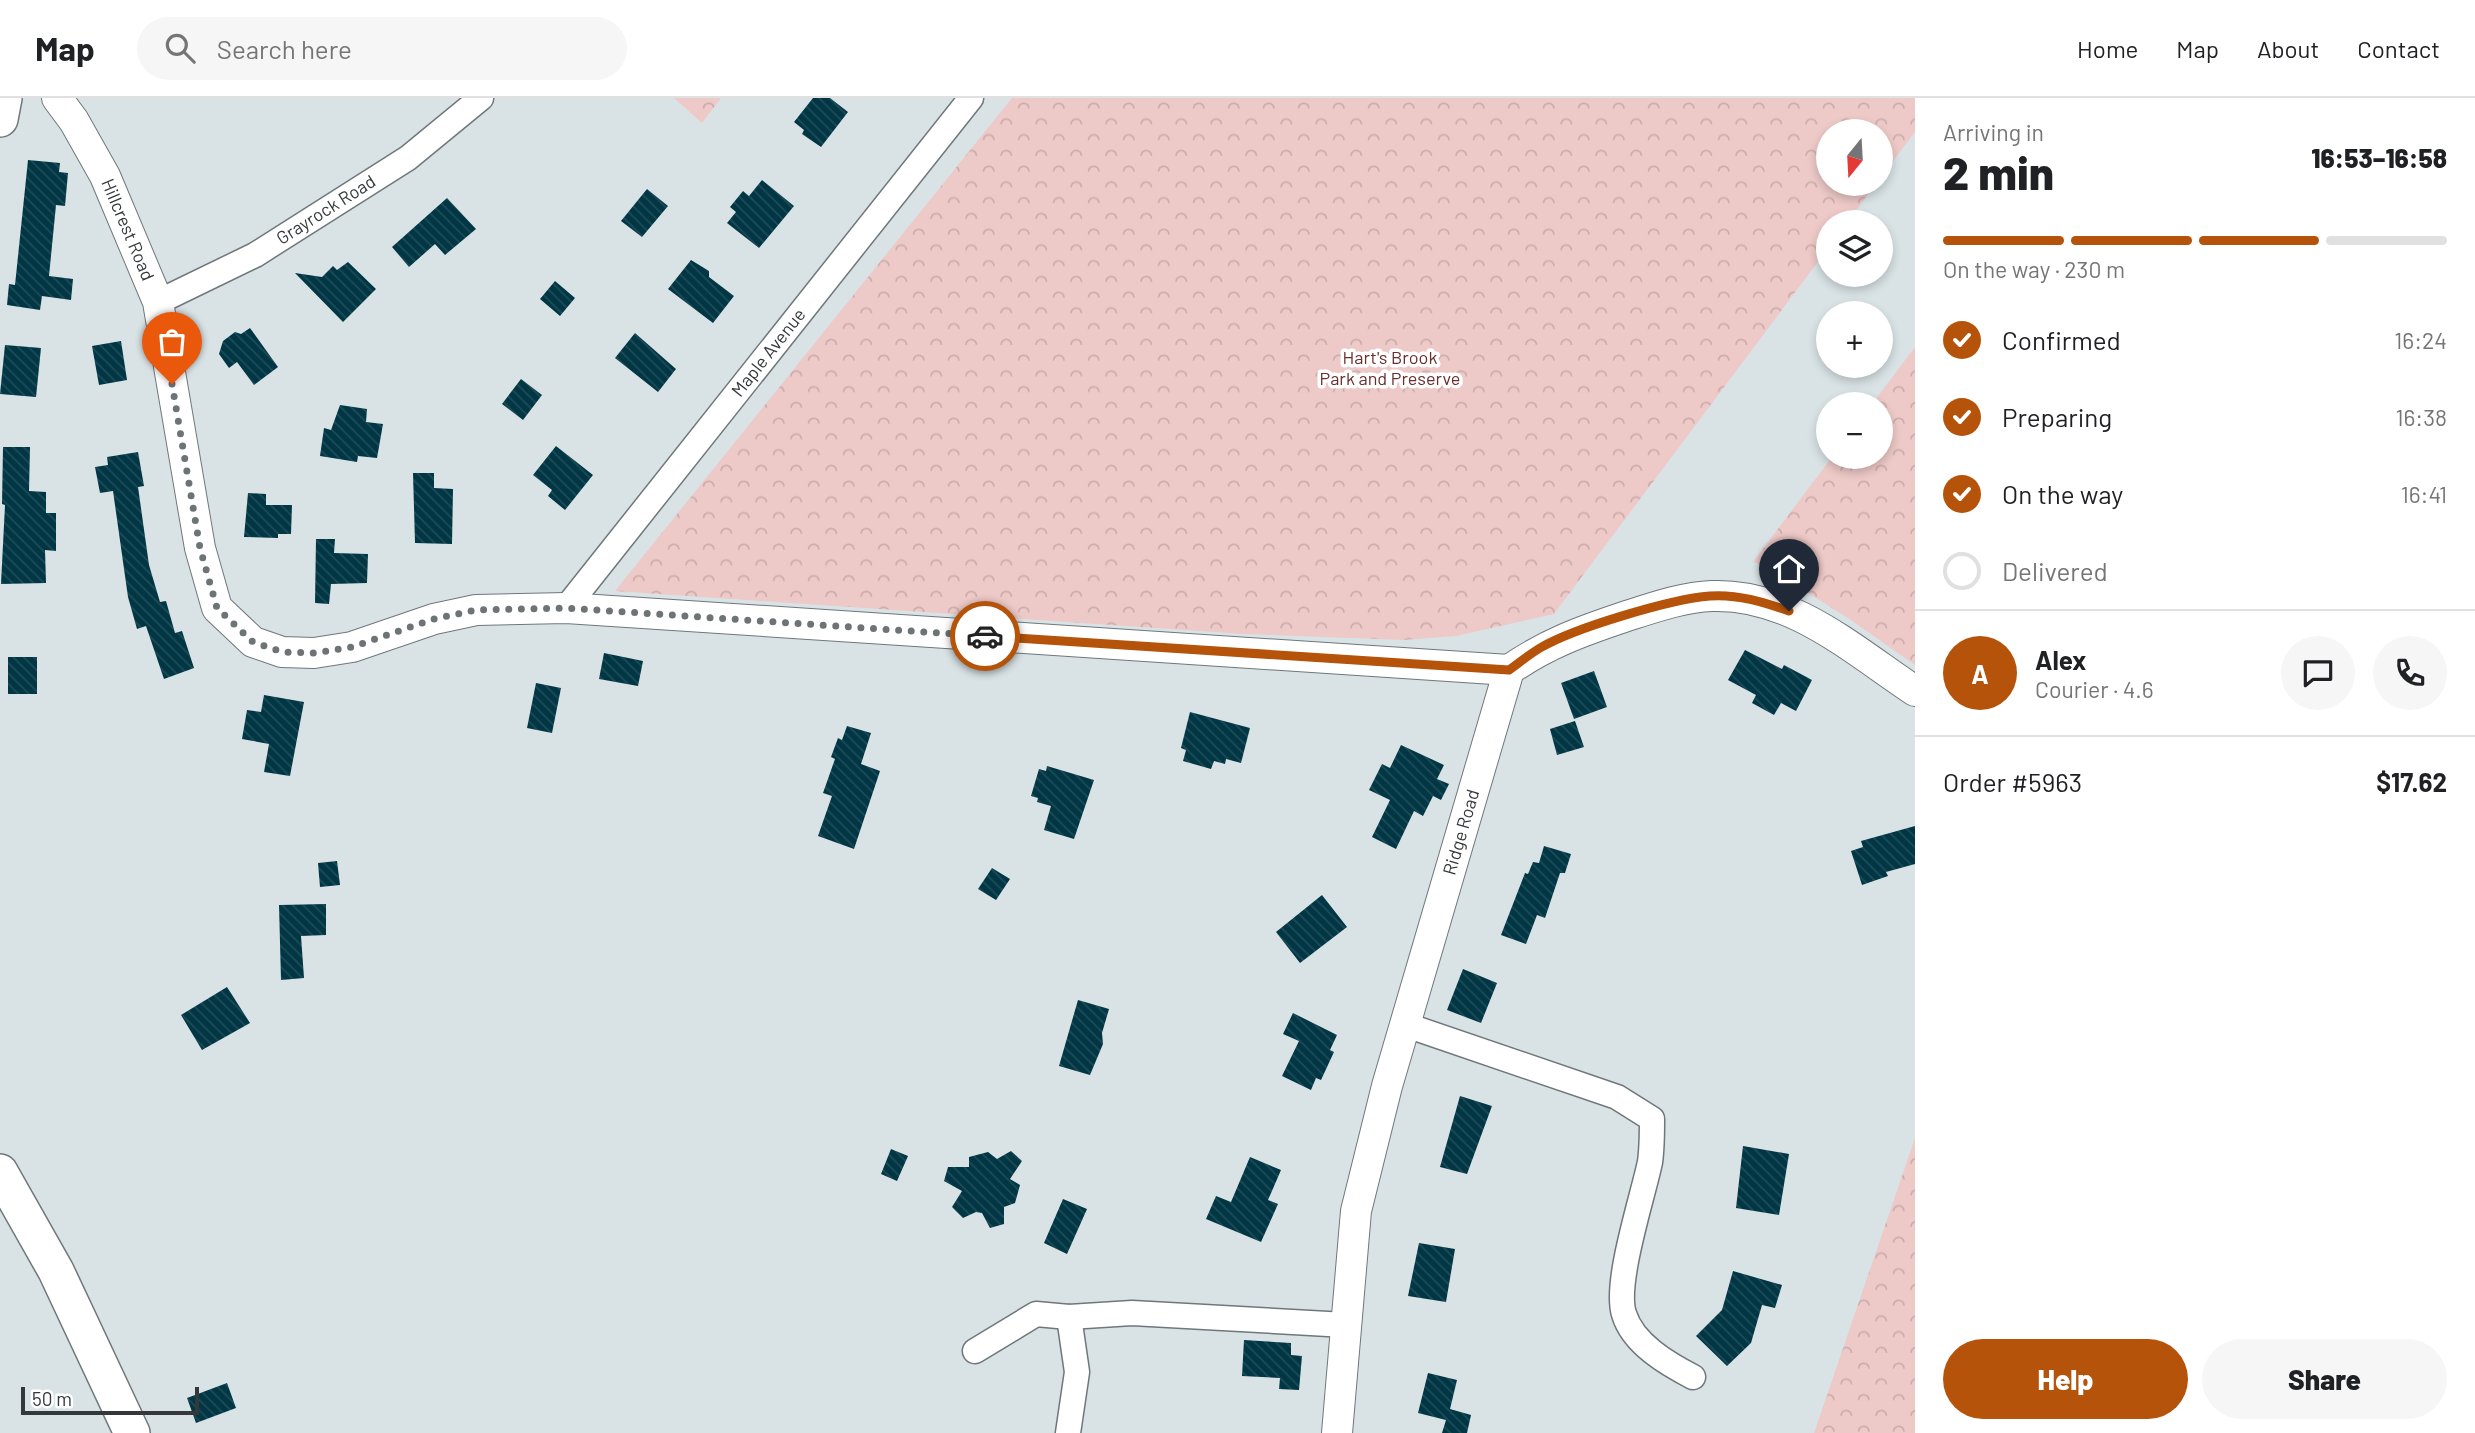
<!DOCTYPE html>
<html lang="en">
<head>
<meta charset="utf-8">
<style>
	:root { --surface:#fff; --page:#f6f6f6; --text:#202124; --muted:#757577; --line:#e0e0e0; --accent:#b45309 }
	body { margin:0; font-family:Barlow,sans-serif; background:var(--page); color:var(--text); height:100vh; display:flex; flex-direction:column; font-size:26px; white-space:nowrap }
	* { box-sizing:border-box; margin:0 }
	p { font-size:23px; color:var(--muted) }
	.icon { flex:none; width:38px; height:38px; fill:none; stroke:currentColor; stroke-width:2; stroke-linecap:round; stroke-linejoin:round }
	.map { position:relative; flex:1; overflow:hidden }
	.side { display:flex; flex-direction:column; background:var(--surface); width:560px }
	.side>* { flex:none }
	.needle { width:46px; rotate:198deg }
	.fabs { position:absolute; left:1816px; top:21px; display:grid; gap:14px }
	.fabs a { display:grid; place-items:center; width:77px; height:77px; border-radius:50%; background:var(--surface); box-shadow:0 4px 10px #0003; font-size:35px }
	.scale { position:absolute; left:21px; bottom:18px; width:178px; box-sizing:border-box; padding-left:7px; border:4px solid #35383a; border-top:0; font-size:19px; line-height:24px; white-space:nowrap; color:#35383a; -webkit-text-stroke:5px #fff; paint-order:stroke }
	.pin { position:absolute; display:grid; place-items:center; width:60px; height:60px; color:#fff; margin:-72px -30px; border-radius:50% 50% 50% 0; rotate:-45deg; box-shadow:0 0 7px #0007 }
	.pin .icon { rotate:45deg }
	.courier { position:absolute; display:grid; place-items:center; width:70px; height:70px; margin:-35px; border:5px solid #b45309; border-radius:50%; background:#fff; color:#222; box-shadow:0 2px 9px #0007 }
	.summary em { font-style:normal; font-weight:800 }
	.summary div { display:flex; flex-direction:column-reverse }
	.summary { display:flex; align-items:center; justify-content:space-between; height:119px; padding:0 28px }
	h1 { font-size:46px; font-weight:800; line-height:52px }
	.bar { display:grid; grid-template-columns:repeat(4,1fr); gap:10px 7px; align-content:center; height:84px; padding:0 28px }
	.bar i { height:9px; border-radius:5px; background:var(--line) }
	.bar .active { background:var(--accent) }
	.bar p { grid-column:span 4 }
	.line { display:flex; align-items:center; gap:18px; padding:0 28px; border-top:2px solid var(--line) }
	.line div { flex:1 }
	.round { display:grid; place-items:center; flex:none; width:74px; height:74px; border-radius:37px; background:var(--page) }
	ol { padding:0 28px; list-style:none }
	li { display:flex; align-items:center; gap:21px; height:77px }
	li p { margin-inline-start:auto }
	li .icon { padding:7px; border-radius:50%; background:var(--accent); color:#fff; stroke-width:4 }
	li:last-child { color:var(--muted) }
	li i { width:38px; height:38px; border:4px solid var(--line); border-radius:50% }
	.button { display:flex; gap:14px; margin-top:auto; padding:14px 28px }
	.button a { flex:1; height:80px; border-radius:42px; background:var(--accent); color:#fff; font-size:28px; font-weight:800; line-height:80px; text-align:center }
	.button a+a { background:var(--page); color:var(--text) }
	header { display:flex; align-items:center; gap:42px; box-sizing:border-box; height:98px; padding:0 35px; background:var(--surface); border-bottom:2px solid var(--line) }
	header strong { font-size:33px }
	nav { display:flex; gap:38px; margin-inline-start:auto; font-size:24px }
	.search { width:490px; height:63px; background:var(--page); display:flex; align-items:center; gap:18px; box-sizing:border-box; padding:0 24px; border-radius:38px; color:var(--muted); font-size:26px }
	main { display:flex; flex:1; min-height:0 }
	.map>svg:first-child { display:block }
	.forest { fill:url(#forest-crowns) }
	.building { fill:url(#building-back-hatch) }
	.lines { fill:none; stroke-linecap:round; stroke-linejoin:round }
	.minor-casing { stroke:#6f777a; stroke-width:27 }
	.tertiary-casing { stroke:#6f777a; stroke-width:32 }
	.secondary-casing { stroke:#6f777a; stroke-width:38 }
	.minor { stroke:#fff; stroke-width:24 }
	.tertiary { stroke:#fff; stroke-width:30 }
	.secondary { stroke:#fff; stroke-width:35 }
	.done { stroke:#6e7476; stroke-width:7; stroke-dasharray:0 12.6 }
	.route { stroke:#b45309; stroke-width:9 }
	.labels { text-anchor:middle; stroke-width:7; stroke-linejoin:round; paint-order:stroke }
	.street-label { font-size:18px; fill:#35383a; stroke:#fff }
	.park-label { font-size:18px; fill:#692e2e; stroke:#fff }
</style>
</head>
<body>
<header>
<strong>Map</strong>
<div class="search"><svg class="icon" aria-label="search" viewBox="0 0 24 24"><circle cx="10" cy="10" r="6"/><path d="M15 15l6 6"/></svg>Search here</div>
<nav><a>Home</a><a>Map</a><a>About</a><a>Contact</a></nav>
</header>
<main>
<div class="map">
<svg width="1915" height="1335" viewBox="0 0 1915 1335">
	<defs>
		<pattern id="forest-crowns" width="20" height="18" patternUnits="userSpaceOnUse" patternTransform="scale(1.75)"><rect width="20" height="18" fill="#edc9c7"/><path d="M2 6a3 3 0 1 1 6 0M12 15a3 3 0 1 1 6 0" fill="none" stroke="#ccadac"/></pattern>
		<pattern id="building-back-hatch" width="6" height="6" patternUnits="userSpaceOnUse" patternTransform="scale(1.75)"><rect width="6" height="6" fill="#013644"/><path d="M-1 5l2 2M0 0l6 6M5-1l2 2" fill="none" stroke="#1e4b57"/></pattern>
	</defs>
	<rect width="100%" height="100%" fill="#d9e3e6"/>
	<!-- forest -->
	<path class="forest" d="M 674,0 L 721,0 L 702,25 Z
		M 1012,0 L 1915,0 L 1915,34 L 1881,79 L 1881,33 L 1829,33 L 1829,86 L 1876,86 L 1847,124 L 1829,124 L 1829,149 L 1554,516 L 1456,538 L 1404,542 L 1243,536 L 615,493 Z
		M 1915,249 L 1915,567 L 1848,520 L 1762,466 L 1753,464 L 1832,359 L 1881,359 L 1881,306 L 1872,306 Z
		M 1915,1040 L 1915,1335 L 1814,1335 Z"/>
	<!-- building -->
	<path class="building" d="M 813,0 L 830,0 L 848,14 L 821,49 L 802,36 L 804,32 L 794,24 Z
		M 28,62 L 60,65 L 59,74 L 68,75 L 65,108 L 56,107 L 49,178 L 73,181 L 71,202 L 42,198 L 40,212 L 7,207 L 9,186 L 15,187 Z
		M 762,82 L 794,108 L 759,150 L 727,125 L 736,114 L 730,109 L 743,93 L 749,98 Z
		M 647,91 L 668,108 L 642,139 L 621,123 Z
		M 447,100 L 476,131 L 445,157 L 435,146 L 409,169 L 392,149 Z
		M 691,162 L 709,173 L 709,179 L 734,198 L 713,225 L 668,191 Z
		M 348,164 L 376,191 L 343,224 L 295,175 L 322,179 L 333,168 L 337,172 Z
		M 555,183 L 575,200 L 560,218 L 540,201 Z
		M 250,230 L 278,269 L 254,287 L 237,264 L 229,270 L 219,256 L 223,243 L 235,234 L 241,236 Z
		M 635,235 L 676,271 L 658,294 L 615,260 Z
		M 121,243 L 127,282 L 99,287 L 92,248 Z
		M 5,247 L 41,250 L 36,299 L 0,296 Z
		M 521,281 L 542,297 L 523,322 L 502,306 Z
		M 340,307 L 367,311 L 366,324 L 383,326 L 377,360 L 358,358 L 357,364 L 320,358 L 324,330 L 331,332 Z
		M 556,348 L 593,377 L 565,412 L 548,398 L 552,392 L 533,377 Z
		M 3,349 L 30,349 L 29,393 L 46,394 L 46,415 L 56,415 L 56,453 L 45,452 L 46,485 L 1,486 L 5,407 L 2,406 Z
		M 138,354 L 144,388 L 138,389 L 149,467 L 160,504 L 166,503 L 175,535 L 182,533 L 194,570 L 164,581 L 146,528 L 137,531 L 128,499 L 113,393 L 100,395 L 95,369 L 108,367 L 107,359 Z
		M 413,375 L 434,375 L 434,390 L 453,391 L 452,446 L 415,445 Z
		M 248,395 L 266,396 L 266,407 L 292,407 L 291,436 L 278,436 L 278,440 L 244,439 Z
		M 316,441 L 335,441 L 334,455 L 368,456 L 367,485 L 331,486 L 329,506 L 315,505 Z
		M 1745,552 L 1782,571 L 1784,567 L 1812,582 L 1796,613 L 1781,605 L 1774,617 L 1752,605 L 1756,597 L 1728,582 Z
		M 604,555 L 643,563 L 638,588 L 599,581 Z
		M 8,559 L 37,559 L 37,596 L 8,596 Z
		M 1594,573 L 1607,609 L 1574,621 L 1561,585 Z
		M 536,585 L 561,590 L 552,635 L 527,630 Z
		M 264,597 L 304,604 L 290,678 L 264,674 L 269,646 L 242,641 L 247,612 L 261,614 Z
		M 1190,614 L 1250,630 L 1241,665 L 1226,661 L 1225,666 L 1214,663 L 1211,671 L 1183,663 L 1186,652 L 1181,650 Z
		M 1575,623 L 1584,649 L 1557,657 L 1550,631 Z
		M 847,628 L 871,635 L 861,666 L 880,673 L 854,751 L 818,738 L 832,698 L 823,695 L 835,661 L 831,659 L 838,640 L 842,642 Z
		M 1401,647 L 1444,667 L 1437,681 L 1449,686 L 1441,702 L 1433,698 L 1423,718 L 1414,713 L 1396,751 L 1372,739 L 1390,702 L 1369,692 L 1382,666 L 1390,670 Z
		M 1047,668 L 1094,682 L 1074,741 L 1044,732 L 1051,708 L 1037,704 L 1038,700 L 1031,698 L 1039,671 L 1046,673 Z
		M 1915,728 L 1915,766 L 1886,774 L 1888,778 L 1862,787 L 1851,753 L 1863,749 L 1861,743 Z
		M 1544,748 L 1571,756 L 1565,775 L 1560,775 L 1545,820 L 1537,817 L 1526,846 L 1501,837 L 1525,775 L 1528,776 L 1533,764 L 1539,765 Z
		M 337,763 L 340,787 L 320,789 L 318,765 Z
		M 992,770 L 1010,781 L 996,802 L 978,791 Z
		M 1322,797 L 1347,829 L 1300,865 L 1276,834 Z
		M 326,806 L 326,837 L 301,838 L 304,880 L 281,882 L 279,807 Z
		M 1463,871 L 1497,885 L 1481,925 L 1447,912 Z
		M 227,889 L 250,925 L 202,952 L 181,917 Z
		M 1078,902 L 1109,911 L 1102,935 L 1103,946 L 1090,977 L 1059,968 Z
		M 1293,915 L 1337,937 L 1330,952 L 1334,954 L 1321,982 L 1316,980 L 1311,992 L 1282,978 L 1299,943 L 1283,936 Z
		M 1460,998 L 1492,1008 L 1467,1076 L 1440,1069 Z
		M 1743,1048 L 1789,1056 L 1779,1117 L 1736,1110 Z
		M 891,1051 L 908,1058 L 897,1083 L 881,1076 Z
		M 1011,1053 L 1022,1063 L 1010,1081 L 1020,1087 L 1015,1105 L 1004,1109 L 1004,1126 L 990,1130 L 982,1115 L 976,1114 L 963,1120 L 952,1109 L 962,1093 L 944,1083 L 948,1069 L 969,1069 L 969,1059 L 988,1054 L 997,1061 Z
		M 1250,1059 L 1281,1072 L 1268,1102 L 1278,1106 L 1261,1144 L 1206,1121 L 1216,1098 L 1231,1104 Z
		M 1063,1101 L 1087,1111 L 1067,1156 L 1044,1145 Z
		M 1419,1145 L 1455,1151 L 1446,1204 L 1408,1198 Z
		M 1733,1173 L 1782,1187 L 1775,1210 L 1762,1207 L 1751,1245 L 1727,1268 L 1696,1238 L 1722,1212 Z
		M 1244,1242 L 1291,1245 L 1291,1257 L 1302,1258 L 1299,1292 L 1279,1291 L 1280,1280 L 1242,1278 Z
		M 1428,1275 L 1457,1282 L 1450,1311 L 1471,1317 L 1467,1335 L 1442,1335 L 1446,1322 L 1418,1315 Z
		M 227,1285 L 236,1310 L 196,1325 L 187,1300 Z"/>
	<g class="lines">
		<!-- minor casing -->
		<g class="minor-casing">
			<g id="minor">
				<path id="s1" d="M 158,204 L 255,157 L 408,60 L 481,0"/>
				<path id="s2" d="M 566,510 L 971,0"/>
				<path d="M 1406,927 L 1617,999 L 1652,1021 C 1652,1035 1652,1050 1650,1064 C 1643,1098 1614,1185 1624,1216 C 1633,1246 1668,1266 1693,1279"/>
				<path d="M 975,1253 L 1036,1216 L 1069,1219 L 1132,1215 L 1346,1227"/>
				<path d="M 1068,1335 L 1077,1274 L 1069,1219"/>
			</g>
		</g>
		<!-- tertiary casing -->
		<g class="tertiary-casing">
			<g id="tertiary">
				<path id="s3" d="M 57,0 L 74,23 L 105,78 L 158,204 L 200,450 L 217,510 L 253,544 L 282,554 L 314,555 L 352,549 L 434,521 L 476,512 L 566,510 L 1509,572"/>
				<path id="s4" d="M 1337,1335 L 1356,1113 L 1387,988 L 1509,572 C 1546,546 1582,533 1624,519 C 1652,510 1683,499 1712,498 C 1791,495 1853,552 1915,593"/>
			</g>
		</g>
		<!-- secondary casing -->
		<g class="secondary-casing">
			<path id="secondary" d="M 0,21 L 4,0
				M 0,1074 L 56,1173 L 132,1335"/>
		</g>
		<!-- minor -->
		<use href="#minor" class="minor"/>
		<!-- tertiary -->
		<use href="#tertiary" class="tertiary"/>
		<!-- secondary -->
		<use href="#secondary" class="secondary"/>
	</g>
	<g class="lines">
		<!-- done -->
		<path class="done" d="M 172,286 L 200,450 L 217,510 L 253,544 L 282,554 L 314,555 L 352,549 L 434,521 L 476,512 L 566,510 L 985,538"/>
		<!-- route -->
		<path class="route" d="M 985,538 L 1509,572 C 1520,564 1530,556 1540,550 C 1574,530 1671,501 1710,498 C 1738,496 1763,504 1789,513"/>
	</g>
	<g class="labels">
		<!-- street labels -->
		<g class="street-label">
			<text dy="6" stroke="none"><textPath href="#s1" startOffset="192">Grayrock Road</textPath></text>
			<text dy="6" stroke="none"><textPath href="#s3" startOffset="150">Hillcrest Road</textPath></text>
			<text dy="6" stroke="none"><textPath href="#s2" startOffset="326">Maple Avenue</textPath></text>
			<text dy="6" stroke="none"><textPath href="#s4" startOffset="616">Ridge Road</textPath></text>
		</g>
		<!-- park labels -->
		<g class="park-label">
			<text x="1390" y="266">Hart's Brook<tspan x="1390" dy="21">Park and Preserve</tspan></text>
		</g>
	</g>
</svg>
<div class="fabs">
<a><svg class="needle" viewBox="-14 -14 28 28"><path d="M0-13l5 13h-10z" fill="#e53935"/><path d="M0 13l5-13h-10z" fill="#757577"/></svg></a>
<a><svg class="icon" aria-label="layers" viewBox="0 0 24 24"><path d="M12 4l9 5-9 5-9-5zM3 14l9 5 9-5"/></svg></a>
<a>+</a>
<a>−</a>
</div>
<div class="scale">50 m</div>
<div class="pin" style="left:172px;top:286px;background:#ea580c"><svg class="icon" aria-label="bag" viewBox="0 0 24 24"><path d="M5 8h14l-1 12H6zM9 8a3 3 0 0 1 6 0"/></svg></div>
<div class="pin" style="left:1789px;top:513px;background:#1f2937"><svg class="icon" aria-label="home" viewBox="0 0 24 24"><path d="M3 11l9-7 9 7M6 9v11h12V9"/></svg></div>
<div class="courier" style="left:985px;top:538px"><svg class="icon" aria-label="car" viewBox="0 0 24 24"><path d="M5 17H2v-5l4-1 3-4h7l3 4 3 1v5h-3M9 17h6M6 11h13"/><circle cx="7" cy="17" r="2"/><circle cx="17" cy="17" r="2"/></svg></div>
</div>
<section class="side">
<div class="summary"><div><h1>2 min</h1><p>Arriving in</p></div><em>16:53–16:58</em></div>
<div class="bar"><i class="active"></i><i class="active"></i><i class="active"></i><i></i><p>On the way · 230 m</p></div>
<ol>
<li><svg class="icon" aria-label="check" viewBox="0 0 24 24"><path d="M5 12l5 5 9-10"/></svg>Confirmed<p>16:24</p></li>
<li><svg class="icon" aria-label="check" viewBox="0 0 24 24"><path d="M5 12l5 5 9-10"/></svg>Preparing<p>16:38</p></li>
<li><svg class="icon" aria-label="check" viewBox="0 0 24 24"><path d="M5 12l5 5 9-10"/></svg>On the way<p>16:41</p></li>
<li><i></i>Delivered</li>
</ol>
<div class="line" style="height:126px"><b class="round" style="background:var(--accent);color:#fff">A</b><div><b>Alex</b><p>Courier · 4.6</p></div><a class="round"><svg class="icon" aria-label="chat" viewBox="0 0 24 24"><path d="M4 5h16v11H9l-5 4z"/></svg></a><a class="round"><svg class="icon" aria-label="phone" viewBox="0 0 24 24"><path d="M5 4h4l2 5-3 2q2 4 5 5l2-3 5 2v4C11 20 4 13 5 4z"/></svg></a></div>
<div class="line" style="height:91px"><div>Order #5963</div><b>$17.62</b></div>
<div class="button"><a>Help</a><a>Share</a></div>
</section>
</main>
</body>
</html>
